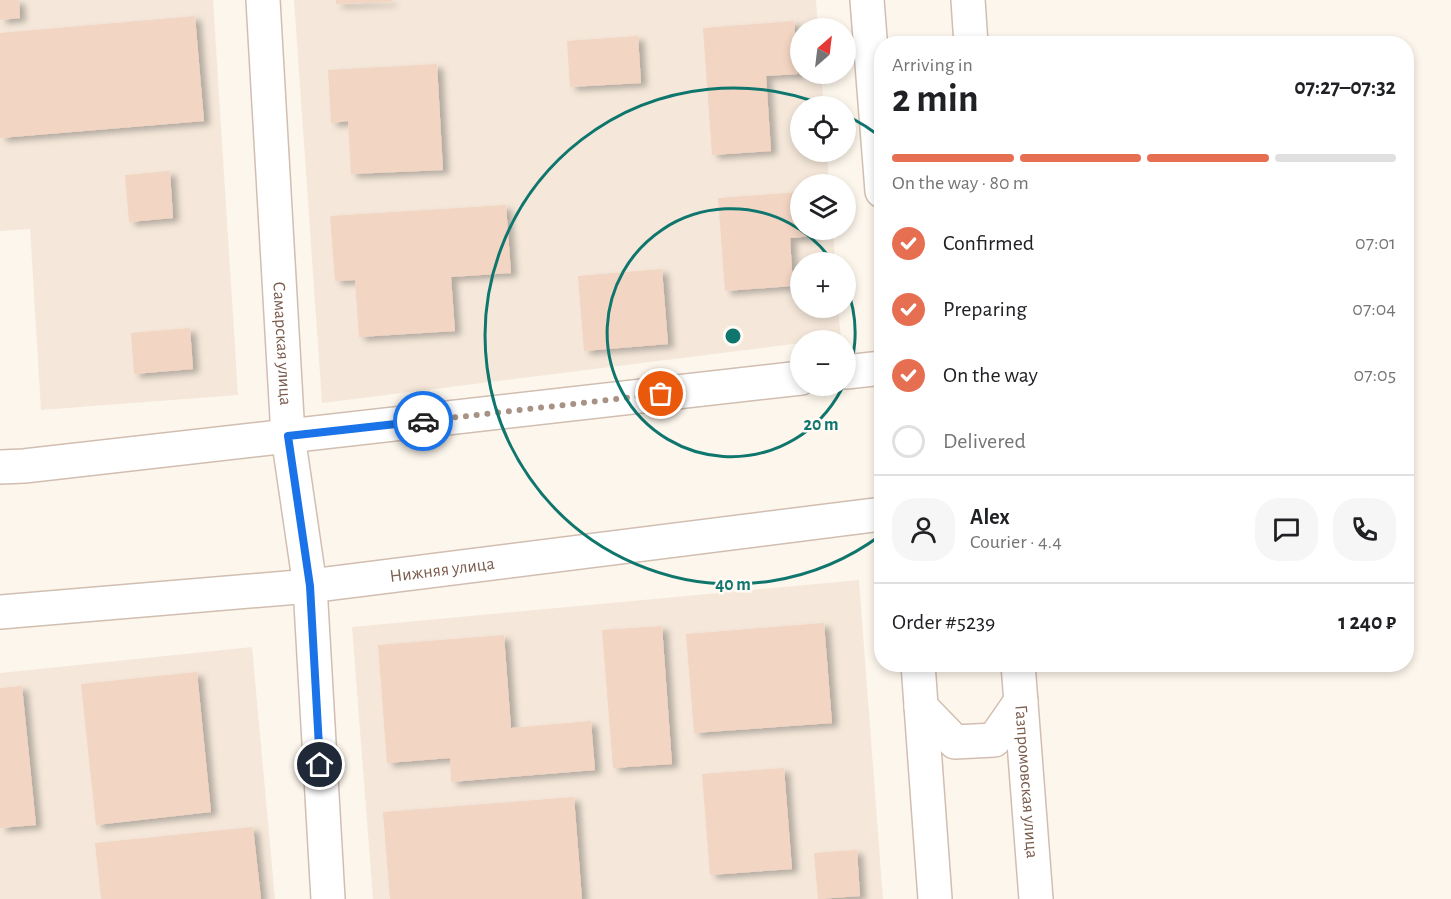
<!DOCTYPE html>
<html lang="en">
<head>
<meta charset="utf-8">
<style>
	:root { --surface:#fff; --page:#f6f6f6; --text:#202124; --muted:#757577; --line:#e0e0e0; --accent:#e76f51 }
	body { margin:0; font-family:"Alegreya Sans",sans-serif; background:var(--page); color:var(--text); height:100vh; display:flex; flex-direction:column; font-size:22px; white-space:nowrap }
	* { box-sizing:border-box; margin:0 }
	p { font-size:20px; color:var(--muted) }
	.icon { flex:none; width:33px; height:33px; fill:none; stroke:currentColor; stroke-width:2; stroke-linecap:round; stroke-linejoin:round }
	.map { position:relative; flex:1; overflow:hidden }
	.side { position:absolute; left:874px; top:36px; width:540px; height:636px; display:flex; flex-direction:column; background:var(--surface); border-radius:24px; box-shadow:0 3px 9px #0003 }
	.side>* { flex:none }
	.needle { width:39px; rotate:28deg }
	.tools { position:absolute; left:790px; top:18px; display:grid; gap:12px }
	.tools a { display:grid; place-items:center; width:66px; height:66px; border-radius:50%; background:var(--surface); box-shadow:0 3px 9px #0003; font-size:30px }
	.pin { position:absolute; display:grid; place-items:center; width:51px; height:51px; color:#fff; margin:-26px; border:3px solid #fff; border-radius:50%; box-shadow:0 2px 6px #0007 }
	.courier { position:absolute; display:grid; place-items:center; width:60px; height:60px; margin:-30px; border:4px solid #1a73e8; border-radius:50%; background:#fff; color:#222; box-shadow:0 2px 8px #0007 }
	.headline em { font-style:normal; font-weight:700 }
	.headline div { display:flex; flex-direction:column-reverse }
	.headline { display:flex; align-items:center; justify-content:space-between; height:102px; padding:0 18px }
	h1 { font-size:39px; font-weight:700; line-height:45px }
	.bar { display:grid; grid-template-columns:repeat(4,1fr); gap:9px 6px; align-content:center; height:72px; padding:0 18px }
	.bar i { height:8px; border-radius:4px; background:var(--line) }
	.bar .current { background:var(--accent) }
	.bar p { grid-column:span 4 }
	.line { display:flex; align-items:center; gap:15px; padding:0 18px; border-top:2px solid var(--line) }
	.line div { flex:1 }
	.round { display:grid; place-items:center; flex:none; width:63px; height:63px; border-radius:24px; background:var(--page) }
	ol { padding:0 18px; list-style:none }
	li { display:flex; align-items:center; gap:18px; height:66px }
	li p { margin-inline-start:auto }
	li .icon { padding:6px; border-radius:50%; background:var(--accent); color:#fff; stroke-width:4 }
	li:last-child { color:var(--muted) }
	li i { width:33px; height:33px; border:3px solid var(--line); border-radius:50% }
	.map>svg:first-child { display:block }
	.residential { fill:#f5e8da }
	.building { fill:#f3d5c3; filter:url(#shadow) }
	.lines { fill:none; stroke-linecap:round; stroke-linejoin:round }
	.minor-casing { stroke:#d1beb0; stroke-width:36 }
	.tertiary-casing { stroke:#d1beb0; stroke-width:36 }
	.minor { stroke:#fff; stroke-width:33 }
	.tertiary { stroke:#fff; stroke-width:33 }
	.done { stroke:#a89285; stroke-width:6; stroke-dasharray:0 10.8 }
	.route { stroke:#1a73e8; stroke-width:8 }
	.ring { fill:none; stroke:#0f766e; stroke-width:3 }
	.labels { text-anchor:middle; stroke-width:5; stroke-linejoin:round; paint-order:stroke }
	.street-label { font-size:18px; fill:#7a5c4d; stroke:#fffaf3 }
	.centre { fill:#0f766e; stroke:#fffaf3; stroke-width:3 }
	.ring-label { font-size:18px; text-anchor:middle; font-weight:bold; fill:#0f766e; stroke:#fffaf3; stroke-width:5; stroke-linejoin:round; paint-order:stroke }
</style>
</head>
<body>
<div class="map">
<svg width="1451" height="899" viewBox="0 0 1451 899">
	<defs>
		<filter id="shadow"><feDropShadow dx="6" dy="4" stdDeviation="3" flood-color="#0004"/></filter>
	</defs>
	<rect width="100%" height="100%" fill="#fdf6ec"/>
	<!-- residential -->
	<path class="residential" d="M 0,0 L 213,0 L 238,395 L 41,410 L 30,229 L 0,231 Z
		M 294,0 L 816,0 L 818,28 L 801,28 L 801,74 L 821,74 L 824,106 L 801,106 L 801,152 L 827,152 L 829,184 L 801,184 L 801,230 L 833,230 L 835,262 L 801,262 L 801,308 L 838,308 L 841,338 L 822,340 L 801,340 L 801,343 L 322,403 Z
		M 859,580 L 883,899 L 373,899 L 352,627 Z
		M 252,647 L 275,899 L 0,899 L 0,673 Z"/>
	<!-- building -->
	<path class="building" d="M 0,0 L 19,0 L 20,18 L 0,20 Z
		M 336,0 L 391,0 L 391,2 L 336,4 Z
		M 195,16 L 204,121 L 0,138 L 0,33 Z
		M 794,21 L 798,74 L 766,76 L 771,151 L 712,155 L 703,28 Z
		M 638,36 L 641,83 L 570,87 L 567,41 Z
		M 437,64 L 443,170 L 351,174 L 348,121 L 331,123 L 328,70 Z
		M 170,171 L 173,218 L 129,222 L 125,175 Z
		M 801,192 L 801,230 L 813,230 L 814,236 L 790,238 L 793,286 L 725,291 L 718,198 Z
		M 506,205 L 511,273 L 451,277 L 455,331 L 359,337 L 355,280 L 335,281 L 330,216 Z
		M 662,269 L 668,344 L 584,351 L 578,276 Z
		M 190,328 L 193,369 L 134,374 L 131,333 Z
		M 824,623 L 832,723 L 694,733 L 686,634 Z
		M 662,626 L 672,764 L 613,768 L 602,630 Z
		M 504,635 L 511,728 L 591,721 L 595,770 L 451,782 L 450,758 L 387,763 L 378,645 Z
		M 197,672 L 211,812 L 96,825 L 81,684 Z
		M 22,686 L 36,825 L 0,828 L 0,688 Z
		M 784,768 L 792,869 L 710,875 L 702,774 Z
		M 574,797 L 582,899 L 390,899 L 383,812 Z
		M 253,827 L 261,899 L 101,899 L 95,843 Z
		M 857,850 L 860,896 L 818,899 L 814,853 Z"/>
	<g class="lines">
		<!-- minor casing -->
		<g class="minor-casing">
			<g id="minor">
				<path id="s1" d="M 263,0 L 288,436 L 310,586 L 328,899"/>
			</g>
		</g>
		<!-- tertiary casing -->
		<g class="tertiary-casing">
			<g id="tertiary">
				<path d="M 867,0 L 882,191"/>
				<path d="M 968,0 L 971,44"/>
				<path d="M 846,372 L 882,368"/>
				<path d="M 0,467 L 24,466 L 801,378"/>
				<path id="s2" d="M 0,612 L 310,586 L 882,514"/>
				<path d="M 918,664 L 935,899"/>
				<path id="s3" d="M 1018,664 L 1036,899"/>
				<path d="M 921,707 L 955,742 L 994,740 L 1021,701"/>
			</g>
		</g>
		<!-- minor -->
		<use href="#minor" class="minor"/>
		<!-- tertiary -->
		<use href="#tertiary" class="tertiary"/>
	</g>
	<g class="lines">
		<!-- done -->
		<path class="done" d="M 423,421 L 661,394"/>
		<!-- route -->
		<path class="route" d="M 320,765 L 310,586 L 288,436 L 423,421"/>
	</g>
	<!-- distance rings -->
	<g class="ring">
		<path d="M846 286A124 124 0 1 1 833 262"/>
		<path d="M881 535A248 248 0 1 1 826 106M848 116A248 248 0 0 1 881 137"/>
	</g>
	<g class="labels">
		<!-- street labels -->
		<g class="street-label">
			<text dy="6" stroke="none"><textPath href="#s1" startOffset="344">Самарская улица</textPath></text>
			<text dy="6" stroke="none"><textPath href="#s2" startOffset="444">Нижняя улица</textPath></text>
			<text dy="6" stroke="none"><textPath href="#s3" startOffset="118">Газпромовская улица</textPath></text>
		</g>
	</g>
	<circle cx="733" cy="336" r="9" class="centre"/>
	<g class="ring-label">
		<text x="821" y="430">20 m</text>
		<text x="733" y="590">40 m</text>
	</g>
</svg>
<div class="tools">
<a><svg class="needle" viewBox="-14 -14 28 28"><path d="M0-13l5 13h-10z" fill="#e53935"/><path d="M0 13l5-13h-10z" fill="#757577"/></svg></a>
<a><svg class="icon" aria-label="locate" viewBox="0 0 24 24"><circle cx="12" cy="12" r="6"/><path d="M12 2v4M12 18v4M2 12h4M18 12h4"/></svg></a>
<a><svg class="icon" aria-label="layers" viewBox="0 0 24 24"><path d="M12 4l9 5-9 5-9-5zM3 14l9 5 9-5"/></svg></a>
<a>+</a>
<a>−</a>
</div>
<div class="pin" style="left:661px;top:394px;background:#ea580c"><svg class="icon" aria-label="bag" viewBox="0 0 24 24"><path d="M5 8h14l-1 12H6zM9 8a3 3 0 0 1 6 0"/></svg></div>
<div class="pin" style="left:320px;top:765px;background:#1f2937"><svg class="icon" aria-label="home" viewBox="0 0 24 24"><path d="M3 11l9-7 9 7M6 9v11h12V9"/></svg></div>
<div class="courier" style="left:423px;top:421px"><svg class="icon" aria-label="car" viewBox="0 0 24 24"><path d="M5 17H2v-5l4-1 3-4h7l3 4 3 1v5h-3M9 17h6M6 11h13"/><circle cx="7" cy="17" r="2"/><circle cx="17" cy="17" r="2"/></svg></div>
<section class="side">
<div class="headline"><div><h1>2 min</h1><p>Arriving in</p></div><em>07:27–07:32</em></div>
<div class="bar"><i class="current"></i><i class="current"></i><i class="current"></i><i></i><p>On the way · 80 m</p></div>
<ol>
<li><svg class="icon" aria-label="check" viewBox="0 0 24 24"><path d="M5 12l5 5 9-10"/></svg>Confirmed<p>07:01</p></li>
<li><svg class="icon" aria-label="check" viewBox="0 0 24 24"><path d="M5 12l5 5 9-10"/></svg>Preparing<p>07:04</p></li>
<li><svg class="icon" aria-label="check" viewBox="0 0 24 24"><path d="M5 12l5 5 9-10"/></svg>On the way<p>07:05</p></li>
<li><i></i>Delivered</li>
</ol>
<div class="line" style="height:108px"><a class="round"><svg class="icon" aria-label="person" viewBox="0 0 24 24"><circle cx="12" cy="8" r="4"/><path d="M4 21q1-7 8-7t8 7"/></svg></a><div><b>Alex</b><p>Courier · 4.4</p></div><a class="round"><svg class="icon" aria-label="chat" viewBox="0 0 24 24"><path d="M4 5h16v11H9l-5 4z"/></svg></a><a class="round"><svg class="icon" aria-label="phone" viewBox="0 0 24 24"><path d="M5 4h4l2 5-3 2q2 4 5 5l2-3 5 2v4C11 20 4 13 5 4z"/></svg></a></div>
<div class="line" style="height:78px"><div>Order #5239</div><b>1 240 ₽</b></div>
</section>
</div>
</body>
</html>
